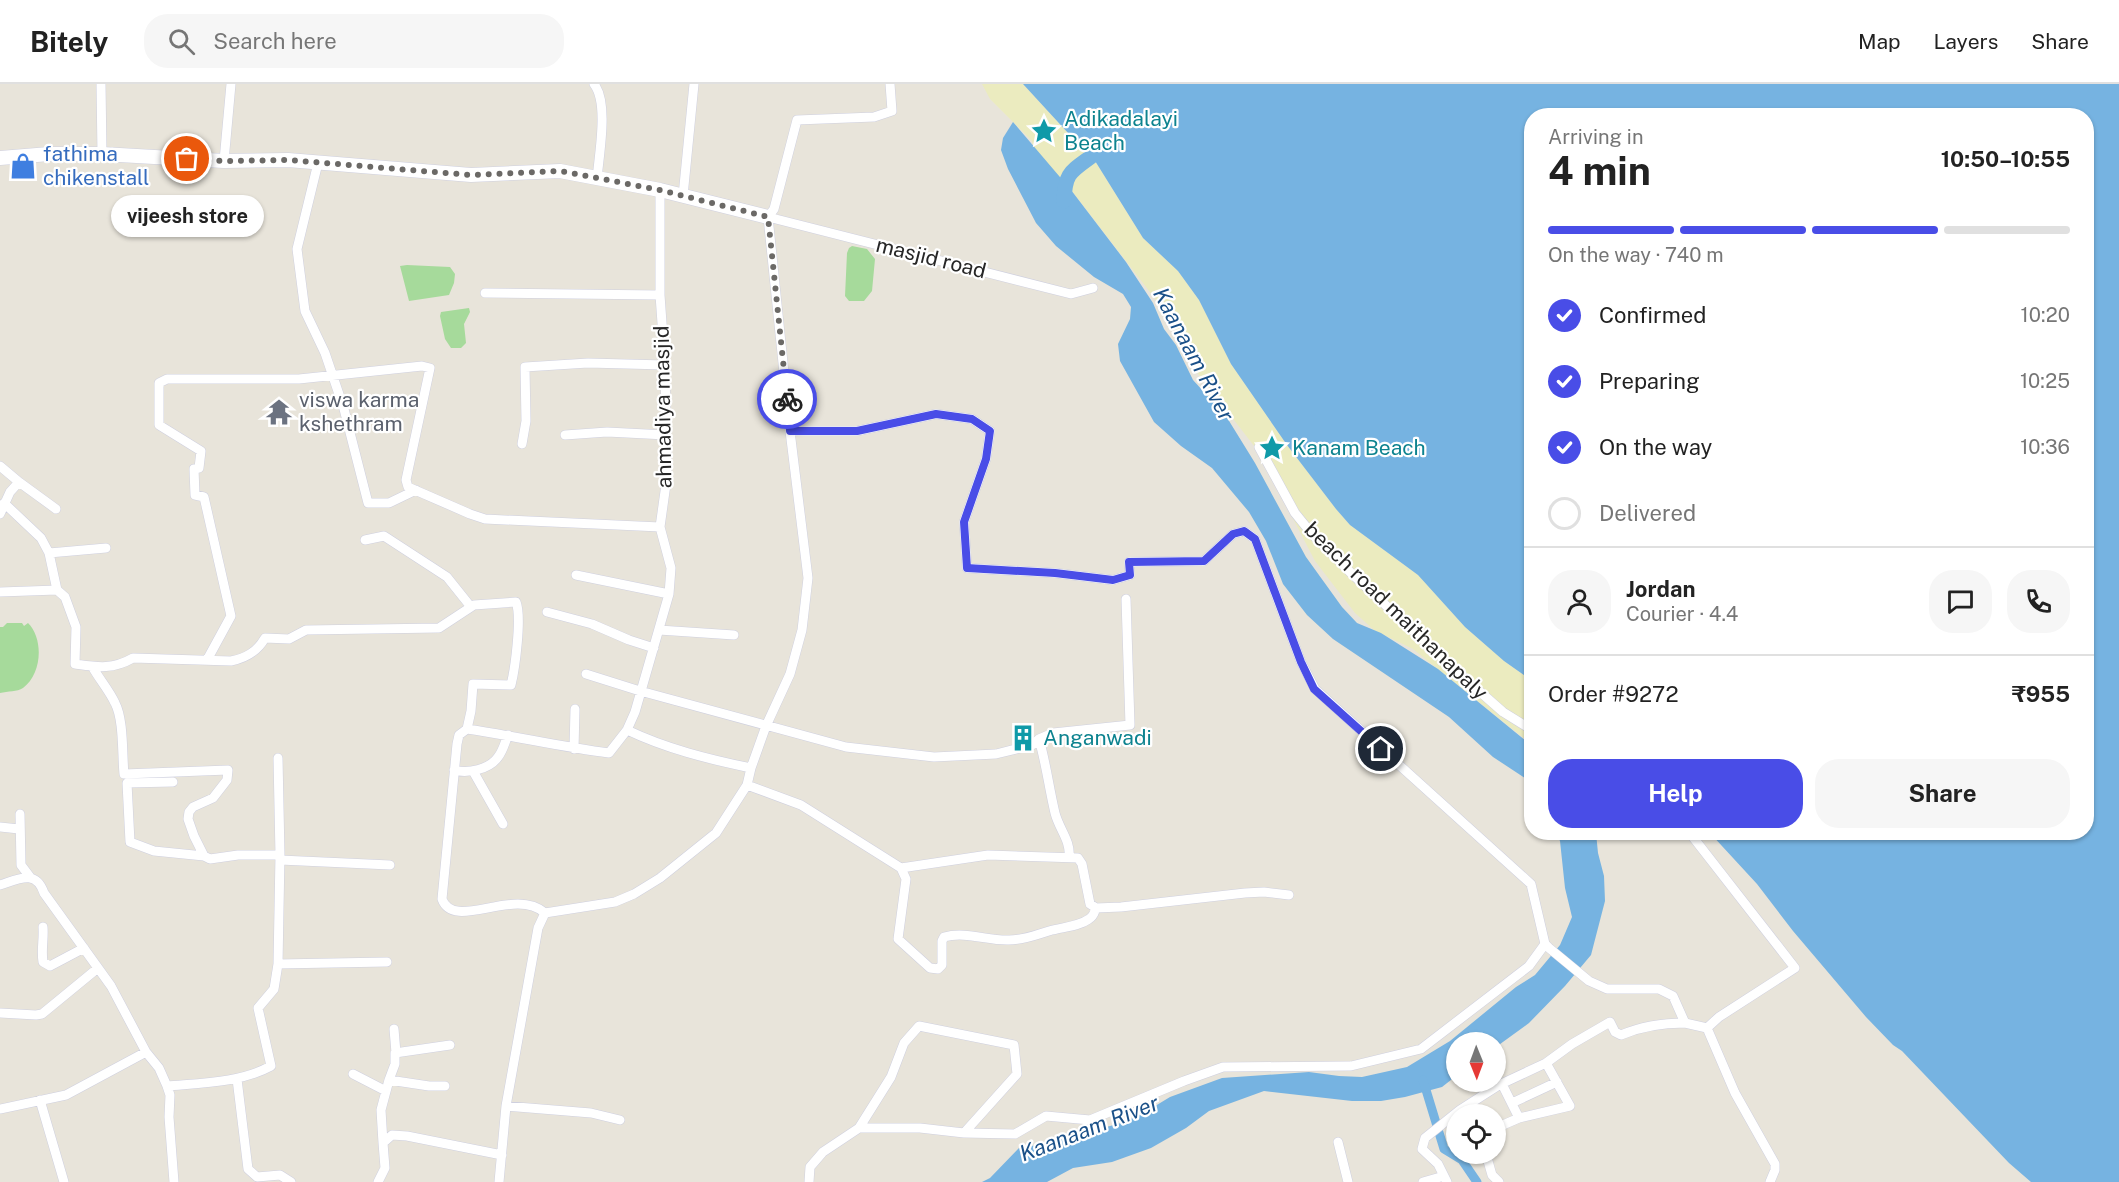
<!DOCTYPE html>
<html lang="en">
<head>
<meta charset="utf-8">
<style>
	:root { --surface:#fff; --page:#f6f6f6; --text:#222; --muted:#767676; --line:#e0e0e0; --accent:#494de7 }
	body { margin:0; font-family:"Public Sans",sans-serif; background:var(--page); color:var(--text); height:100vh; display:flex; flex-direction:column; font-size:22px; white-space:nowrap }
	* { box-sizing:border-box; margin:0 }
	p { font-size:20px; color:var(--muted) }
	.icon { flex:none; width:33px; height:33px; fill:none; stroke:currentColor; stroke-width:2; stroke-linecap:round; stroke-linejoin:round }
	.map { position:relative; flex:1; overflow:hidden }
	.sheet { position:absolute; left:1524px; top:24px; width:570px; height:732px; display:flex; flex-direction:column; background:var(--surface); border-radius:24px; box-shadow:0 2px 4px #0004 }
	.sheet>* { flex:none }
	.needle { width:39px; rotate:179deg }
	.tools { position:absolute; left:1446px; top:948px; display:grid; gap:12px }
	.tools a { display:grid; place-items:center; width:60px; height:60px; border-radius:50%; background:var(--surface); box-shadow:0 2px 4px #0004; font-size:30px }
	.pin { position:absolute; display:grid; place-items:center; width:51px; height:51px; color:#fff; margin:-26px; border:3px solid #fff; border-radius:50%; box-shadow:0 2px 6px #0007 }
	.courier { position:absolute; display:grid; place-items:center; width:60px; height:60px; margin:-30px; border:4px solid #494de7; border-radius:50%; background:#fff; color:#222; box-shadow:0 2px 8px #0007 }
	.bubble { position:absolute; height:42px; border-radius:21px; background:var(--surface); box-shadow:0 2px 4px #0004; font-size:20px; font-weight:700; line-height:42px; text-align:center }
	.summary em { font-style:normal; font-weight:700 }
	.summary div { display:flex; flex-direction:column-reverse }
	.summary { display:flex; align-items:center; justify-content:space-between; height:102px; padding:0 24px }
	h1 { font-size:39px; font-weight:700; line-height:45px }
	.bar { display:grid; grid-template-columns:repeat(4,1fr); gap:9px 6px; align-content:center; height:72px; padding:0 24px }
	.bar i { height:8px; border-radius:4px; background:var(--line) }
	.bar .active { background:var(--accent) }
	.bar p { grid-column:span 4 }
	.line { display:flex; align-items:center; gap:15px; padding:0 24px; border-top:2px solid var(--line) }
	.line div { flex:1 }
	.round { display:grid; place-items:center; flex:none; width:63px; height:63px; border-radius:24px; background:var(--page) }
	ol { padding:0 24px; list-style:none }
	li { display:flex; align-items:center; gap:18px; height:66px }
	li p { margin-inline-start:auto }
	li .icon { padding:6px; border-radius:50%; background:var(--accent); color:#fff; stroke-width:4 }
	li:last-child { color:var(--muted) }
	li i { width:33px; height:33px; border:3px solid var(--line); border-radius:50% }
	.cta { display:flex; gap:12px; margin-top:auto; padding:12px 24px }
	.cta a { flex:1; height:69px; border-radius:24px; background:var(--accent); color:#fff; font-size:24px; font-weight:700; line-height:69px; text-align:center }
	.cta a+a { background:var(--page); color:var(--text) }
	header { display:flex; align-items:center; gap:36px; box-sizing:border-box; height:84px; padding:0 30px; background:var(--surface); border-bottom:2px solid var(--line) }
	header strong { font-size:28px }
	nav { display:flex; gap:33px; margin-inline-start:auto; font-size:21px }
	.search { width:420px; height:54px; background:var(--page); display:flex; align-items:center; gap:15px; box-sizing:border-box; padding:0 21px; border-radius:24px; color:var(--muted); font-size:22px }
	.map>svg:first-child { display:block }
	.green { fill:#a6da9b }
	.sand { fill:#ebebbf }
	.water { fill:#76b3e1 }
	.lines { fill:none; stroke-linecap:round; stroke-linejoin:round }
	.canal { stroke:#76b3e1; stroke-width:9 }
	.river { stroke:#76b3e1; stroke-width:15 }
	.street-casing { stroke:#cfd0df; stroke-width:10 }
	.secondary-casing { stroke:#cfd0df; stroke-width:15 }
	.street { stroke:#fff; stroke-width:9 }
	.secondary { stroke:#fff; stroke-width:14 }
	.done { stroke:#6b6966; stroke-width:6; stroke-dasharray:0 10.8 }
	.route { stroke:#494de7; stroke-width:8 }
	.labels { text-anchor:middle; stroke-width:4.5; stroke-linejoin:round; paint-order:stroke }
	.culture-label { font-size:21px; fill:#0d838f; stroke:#fff; text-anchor:start }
	.shop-label { font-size:21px; fill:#366cbe; stroke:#fff; text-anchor:start }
	.street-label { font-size:21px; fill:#272727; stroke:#fff }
	.worship-label { font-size:21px; fill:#5b616d; stroke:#fff; text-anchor:start }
	.water-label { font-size:22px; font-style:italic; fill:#1a5088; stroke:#fff }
</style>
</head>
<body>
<header>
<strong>Bitely</strong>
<div class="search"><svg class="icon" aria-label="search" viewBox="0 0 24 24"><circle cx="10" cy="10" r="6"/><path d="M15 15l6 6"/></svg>Search here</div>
<nav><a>Map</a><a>Layers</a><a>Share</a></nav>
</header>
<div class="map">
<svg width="2119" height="1098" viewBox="0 0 2119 1098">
	<rect width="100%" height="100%" fill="#e8e4da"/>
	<!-- green -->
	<path class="green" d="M 852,162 L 867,165 L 875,175 L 872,207 L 864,217 L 849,217 L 845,212 L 847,169 L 849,164 Z
		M 407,181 L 450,183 L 455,190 L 454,199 L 449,211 L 409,217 L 400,182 Z
		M 469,224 L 470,228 L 464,240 L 466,259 L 461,264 L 451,264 L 445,255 L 440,232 L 441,228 Z
		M 7,539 L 22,539 L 24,542 L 28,539 C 44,555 42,590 23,604 C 17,608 8,607 0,609 L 0,543 L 3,543 Z"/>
	<!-- sand -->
	<path class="sand" d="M 982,0 L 1023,0 L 1080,62 L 1092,72 L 1143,154 L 1178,187 L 1199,216 L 1231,280 L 1287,361 L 1336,425 L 1350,441 L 1418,491 L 1465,543 L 1504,577 L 1531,596 L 1531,660 L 1413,565 L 1374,546 L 1355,529 L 1315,477 L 1258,367 L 1192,282 L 1173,238 L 1065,98 L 1036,80 L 1032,57 L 990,15 Z"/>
	<!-- water -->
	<path class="water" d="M 1023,0 L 2119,0 L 2119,1098 L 2031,1098 L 2009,1079 L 1902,967 L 1893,961 L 1866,933 L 1793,847 L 1757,800 L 1710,749 L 2086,748 L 2086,32 L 1532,32 L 1531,596 L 1504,577 L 1465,543 L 1418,491 L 1350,441 L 1336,425 L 1287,361 L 1231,280 L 1199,216 L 1178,187 L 1143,154 L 1092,72 L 1080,62 Z
		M 1013,38 L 1071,106 L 1126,178 L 1153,219 L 1164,245 L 1176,261 L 1193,296 L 1226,332 L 1255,379 L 1306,473 L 1342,523 L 1357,539 L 1381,549 L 1438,585 L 1531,661 L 1531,698 L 1493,673 L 1449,633 L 1333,555 L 1307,531 L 1283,500 L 1266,457 L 1249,428 L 1212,384 L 1181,362 L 1154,338 L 1120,277 L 1118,260 L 1130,235 L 1131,223 L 1123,210 L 1094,193 L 1056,162 L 1036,139 L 1008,85 L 1001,66 L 1003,54 Z
		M 1556,749 L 1596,749 L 1598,769 L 1604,792 L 1605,817 L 1591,871 L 1565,902 L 1529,939 L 1496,963 L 1496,958 L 1456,958 L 1456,992 L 1442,1003 L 1405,1013 L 1381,1017 L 1352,1017 L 1264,1007 L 1209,1027 L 1186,1044 L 1151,1064 L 1112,1078 L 1073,1084 L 1047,1098 L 982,1098 L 990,1094 L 1019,1064 L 1044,1060 L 1121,1039 L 1142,1030 L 1170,1013 L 1222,994 L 1309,988 L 1339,992 L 1362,993 L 1407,983 L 1450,957 L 1516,903 L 1535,891 L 1560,861 L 1572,833 L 1565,804 L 1560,757 Z"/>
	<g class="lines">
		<!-- canal -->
		<path class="canal" d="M 1423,996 L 1444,1065 L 1462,1076 L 1477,1098"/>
		<!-- river -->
		<path class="river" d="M 1064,117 C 1065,89 1070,88 1092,72"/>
		<!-- street casing -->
		<g class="street-casing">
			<path id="street" d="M 101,0 L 102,70
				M 594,0 C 609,19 599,70 597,95
				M 224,77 L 231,0
				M 318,79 L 297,165 L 305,227 L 325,269 L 344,325 L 368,419 L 389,419 L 416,406
				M 683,112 L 694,0
				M 768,133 L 1071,210 L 1093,204
				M 768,133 L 774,125 L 797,36 L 874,33 L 892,27 L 890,0
				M 485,209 L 660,211
				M 790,347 L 857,347 L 936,330 L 972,335 L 990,347 L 986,375 L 964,438 L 967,484 L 1055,489 L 1113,496 L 1130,491 L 1129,478 L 1204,477 L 1233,450 L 1244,447 L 1255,455 L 1301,578 L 1315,605 L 1531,800 L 1545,860 L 1549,864 L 1589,897 L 1607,905 L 1659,905 L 1673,912 L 1685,939 L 1707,944 L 1735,1009 L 1775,1080 L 1775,1086 L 1770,1098
				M 565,351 L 607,348 L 666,351
				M 522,360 L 526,337 L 525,283 L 588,279 L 665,281
				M 1259,363 L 1295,429 L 1312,450 L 1352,490 L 1461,591 L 1503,628 L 1532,646
				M 0,382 L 19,398 L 10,408 L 0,430
				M 19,398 L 56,425
				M 4,419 L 41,454 L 49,469 L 57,506 L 65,513 L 76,543 L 75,580 C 97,583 112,586 133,574 L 231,577 C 246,574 257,568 265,554 L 289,555 L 306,546 L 439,544 L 474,521 L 516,518 C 522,533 515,585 511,601 L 473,600 L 471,627 L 467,645 L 459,651 L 457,660 L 442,815 C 454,848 514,802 545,829
				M 365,456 L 384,452 L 447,493 L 471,523
				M 49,469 L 106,464
				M 576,491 L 669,510
				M 0,508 L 57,506
				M 547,528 L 592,540 L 629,556 L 654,564
				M 659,546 L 734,551
				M 207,576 L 231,532 L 204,413 L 195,411 L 194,385 L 199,384 L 201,367 L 159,341 L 159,299 L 167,295 L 299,295 L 422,282 L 430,284 L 406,396 L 408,403 L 470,430 L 485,435 L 660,443
				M 92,582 C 99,595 109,606 115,619 C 124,636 122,670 124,690 L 228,686 L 227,696 L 213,714 L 193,723 L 189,728 L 188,735 L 194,752 L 204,772 L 210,775 L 238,771 L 280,771 L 278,880 L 274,905 L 258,924 L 271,982 C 240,999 201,999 167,1002 L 159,984 L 146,968
				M 586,590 L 640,607 L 846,663 L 934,673 L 996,670 L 1032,661 L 1039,655 L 1053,649 L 1130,641 L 1126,515
				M 467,645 C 515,652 561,663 609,669 L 627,646 L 635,628 L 669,510 L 671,484 L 660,443 L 667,393 L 665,281 L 660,211 L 660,106
				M 627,646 C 667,665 708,675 751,684
				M 1039,655 C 1046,679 1049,704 1055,729 C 1059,745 1071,757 1069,773
				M 574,665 L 575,625
				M 278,674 L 280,771
				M 454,686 C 468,690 490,685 498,673 C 503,667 505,658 508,651
				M 473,687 L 503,740
				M 173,698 L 127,699 L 130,758 L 154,767 L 204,772
				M 747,701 L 801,721 L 901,784 L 988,771 L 1078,774 L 1082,780 L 1090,820 L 1096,824 L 1121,823 L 1245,809 L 1264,808 L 1289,811
				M 20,730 L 21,781 L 30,793
				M 0,743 L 19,745
				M 1689,748 L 1795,884 L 1719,933 L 1707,944
				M 280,776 L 390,781
				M 901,784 L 906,795 L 898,855 L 930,884 L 938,885 L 942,881 L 942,857 L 944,853 C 966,847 988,857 1009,856 C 1024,856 1035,851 1049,847 C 1062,843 1078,843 1089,835 C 1094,832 1094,829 1096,824
				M 0,801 C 19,795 36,785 44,809 L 111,902 L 146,968 L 66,1011 L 0,1025
				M 43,843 C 44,855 41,866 43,878 L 50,882 L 84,864
				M 278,880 L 387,878
				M 0,929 L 36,931 L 42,930 L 98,884
				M 394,945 L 396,969
				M 353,990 L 386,1007
				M 237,995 L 248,1085 L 257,1093 L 280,1091 L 291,1098
				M 389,996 L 395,980 L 395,969 L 450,961
				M 1502,1000 L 1519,1034
				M 167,1002 L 170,1011 L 169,1033 L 174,1098
				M 40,1016 L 64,1098
				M 1512,1019 L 1557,998
				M 506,1022 L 591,1029 L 620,1036
				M 1460,1026 L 1499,1001 L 1546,979
				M 859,1044 L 920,1044 L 964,1049
				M 1496,1044 L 1519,1034 L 1570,1022 L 1546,979 L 1572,960 L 1610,938 L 1615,948 L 1621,951 C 1642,942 1662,939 1685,939
				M 1338,1058 L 1348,1098
				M 383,1059 L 381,1026 L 389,996 L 429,1002 L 445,1002
				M 1486,1070 L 1492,1091 L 1499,1098
				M 378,1098 L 385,1084 L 383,1059 L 392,1051 L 407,1052 L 502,1071
				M 499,1098 L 506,1022 L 538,844 L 545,829 L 615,818 L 634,810 L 660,794 L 716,749 L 747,701 L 751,684 L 766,642 L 790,590 L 802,546 L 808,494 L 790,347 L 768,133
				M 809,1098 L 810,1083 L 823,1068 L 859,1044 L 891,993 L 904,959 L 919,942 L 1014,961 L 1017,990 L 964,1049 L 1015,1050 L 1046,1032 L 1090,1036 L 1184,997 L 1223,983 L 1351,982 L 1421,965 L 1529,882 L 1545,860
				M 1423,1098 L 1444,1092
				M 1447,1098 L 1438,1080 L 1422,1065 L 1425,1054 L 1460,1026 L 1467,1030"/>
		</g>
		<!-- secondary casing -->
		<g class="secondary-casing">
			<path id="secondary" d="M 0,74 L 49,70 L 102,70 L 224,77 L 288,76 L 471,91 L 560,87 L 660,106 L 768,133"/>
		</g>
		<!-- street -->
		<use href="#street" class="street"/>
		<!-- secondary -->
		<use href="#secondary" class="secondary"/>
	</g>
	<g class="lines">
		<!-- done -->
		<path class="done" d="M 187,75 L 224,77 L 288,76 L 471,91 L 560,87 L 660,106 L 768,133 L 787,315"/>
		<!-- route -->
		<path class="route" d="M 787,315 L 790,347 L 857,347 L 936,330 L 972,335 L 990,347 L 986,375 L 964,438 L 967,484 L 1055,489 L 1113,496 L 1130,491 L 1129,478 L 1204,477 L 1233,450 L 1244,447 L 1255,455 L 1301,578 L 1314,605 L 1381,665"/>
	</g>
	<!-- icons -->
	<defs>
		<g id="sight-bare" transform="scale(2.07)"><path d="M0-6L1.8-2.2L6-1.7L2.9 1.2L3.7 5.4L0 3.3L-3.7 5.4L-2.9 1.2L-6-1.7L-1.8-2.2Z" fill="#0f9aa8" stroke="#fff" stroke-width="2.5" paint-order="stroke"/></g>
		<g id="shop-bare" transform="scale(2.07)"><path d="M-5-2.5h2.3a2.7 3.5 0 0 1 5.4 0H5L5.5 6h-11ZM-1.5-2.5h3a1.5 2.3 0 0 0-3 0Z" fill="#3f7fe0" stroke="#fff" stroke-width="2.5" paint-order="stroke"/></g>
		<g id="temple-bare" transform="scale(2.07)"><path d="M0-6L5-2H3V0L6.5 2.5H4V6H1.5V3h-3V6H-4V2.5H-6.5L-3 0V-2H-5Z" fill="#6b7280" stroke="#fff" stroke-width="2.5" paint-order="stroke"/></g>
		<g id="building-bare" transform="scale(2.07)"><path d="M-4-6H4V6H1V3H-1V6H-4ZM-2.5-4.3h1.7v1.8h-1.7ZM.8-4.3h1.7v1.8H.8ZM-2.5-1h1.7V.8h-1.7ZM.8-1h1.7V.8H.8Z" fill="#0f9aa8" stroke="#fff" stroke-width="2.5" paint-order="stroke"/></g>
	</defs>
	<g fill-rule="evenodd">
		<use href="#sight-bare" x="1044" y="47"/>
		<use href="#shop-bare" x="23" y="82"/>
		<use href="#temple-bare" x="279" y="328"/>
		<use href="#sight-bare" x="1272" y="364"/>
		<use href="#building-bare" x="1023" y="654"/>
	</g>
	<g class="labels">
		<!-- culture labels -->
		<g class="culture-label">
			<text x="1064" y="42">Adikadalayi<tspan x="1064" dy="24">Beach</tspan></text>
			<text x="1292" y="371">Kanam Beach</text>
			<text x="1043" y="661">Anganwadi</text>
		</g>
		<!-- shop labels -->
		<g class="shop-label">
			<text x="43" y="77">fathima<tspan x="43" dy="24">chikenstall</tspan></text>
		</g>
		<!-- street labels -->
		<g class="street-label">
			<text transform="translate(931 174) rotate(14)" y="7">masjid road</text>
			<text transform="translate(663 323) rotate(-91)" y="7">ahmadiya masjid</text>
			<text transform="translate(1396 527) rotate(44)" y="7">beach road maithanapaly</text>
		</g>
		<!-- worship labels -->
		<g class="worship-label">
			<text x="299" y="323">viswa karma<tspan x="299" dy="24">kshethram</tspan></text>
		</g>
		<!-- water labels -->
		<g class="water-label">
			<text transform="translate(1194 270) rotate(62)" y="8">Kaanaam River</text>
			<text transform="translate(1089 1044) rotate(-21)" y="8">Kaanaam River</text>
		</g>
	</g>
</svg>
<div class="tools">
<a><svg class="needle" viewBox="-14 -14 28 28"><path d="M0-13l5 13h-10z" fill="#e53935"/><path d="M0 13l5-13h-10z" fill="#767676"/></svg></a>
<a><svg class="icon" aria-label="locate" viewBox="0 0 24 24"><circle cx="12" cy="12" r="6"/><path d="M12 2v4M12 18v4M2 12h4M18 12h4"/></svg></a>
</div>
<div class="pin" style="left:187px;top:75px;background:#ea580c"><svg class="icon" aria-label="bag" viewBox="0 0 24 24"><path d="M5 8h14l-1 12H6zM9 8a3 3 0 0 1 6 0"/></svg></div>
<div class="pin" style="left:1381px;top:665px;background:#1f2937"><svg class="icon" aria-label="home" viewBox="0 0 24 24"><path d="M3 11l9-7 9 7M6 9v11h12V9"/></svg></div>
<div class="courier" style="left:787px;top:315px"><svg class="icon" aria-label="bike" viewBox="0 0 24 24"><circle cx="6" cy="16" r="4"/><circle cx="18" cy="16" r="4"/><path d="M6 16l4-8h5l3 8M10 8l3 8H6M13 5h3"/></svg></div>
<div class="bubble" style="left:111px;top:111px;width:153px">vijeesh store</div>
<section class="sheet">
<div class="summary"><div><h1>4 min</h1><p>Arriving in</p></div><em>10:50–10:55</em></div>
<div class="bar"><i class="active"></i><i class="active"></i><i class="active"></i><i></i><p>On the way · 740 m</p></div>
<ol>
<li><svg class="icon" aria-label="check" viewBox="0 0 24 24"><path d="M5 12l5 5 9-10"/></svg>Confirmed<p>10:20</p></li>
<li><svg class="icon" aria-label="check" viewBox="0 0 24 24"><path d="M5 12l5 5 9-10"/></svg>Preparing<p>10:25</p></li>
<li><svg class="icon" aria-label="check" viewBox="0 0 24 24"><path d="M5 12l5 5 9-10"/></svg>On the way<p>10:36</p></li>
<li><i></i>Delivered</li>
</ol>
<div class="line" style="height:108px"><a class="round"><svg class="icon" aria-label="person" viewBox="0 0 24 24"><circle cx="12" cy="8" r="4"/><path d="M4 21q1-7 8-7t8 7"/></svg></a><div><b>Jordan</b><p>Courier · 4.4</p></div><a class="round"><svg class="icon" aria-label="chat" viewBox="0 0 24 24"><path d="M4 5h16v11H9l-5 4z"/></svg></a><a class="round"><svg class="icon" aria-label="phone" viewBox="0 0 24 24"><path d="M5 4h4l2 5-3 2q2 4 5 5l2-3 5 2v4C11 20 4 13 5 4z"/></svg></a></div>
<div class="line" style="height:78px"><div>Order #9272</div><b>₹955</b></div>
<div class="cta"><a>Help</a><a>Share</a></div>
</section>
</div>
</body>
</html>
